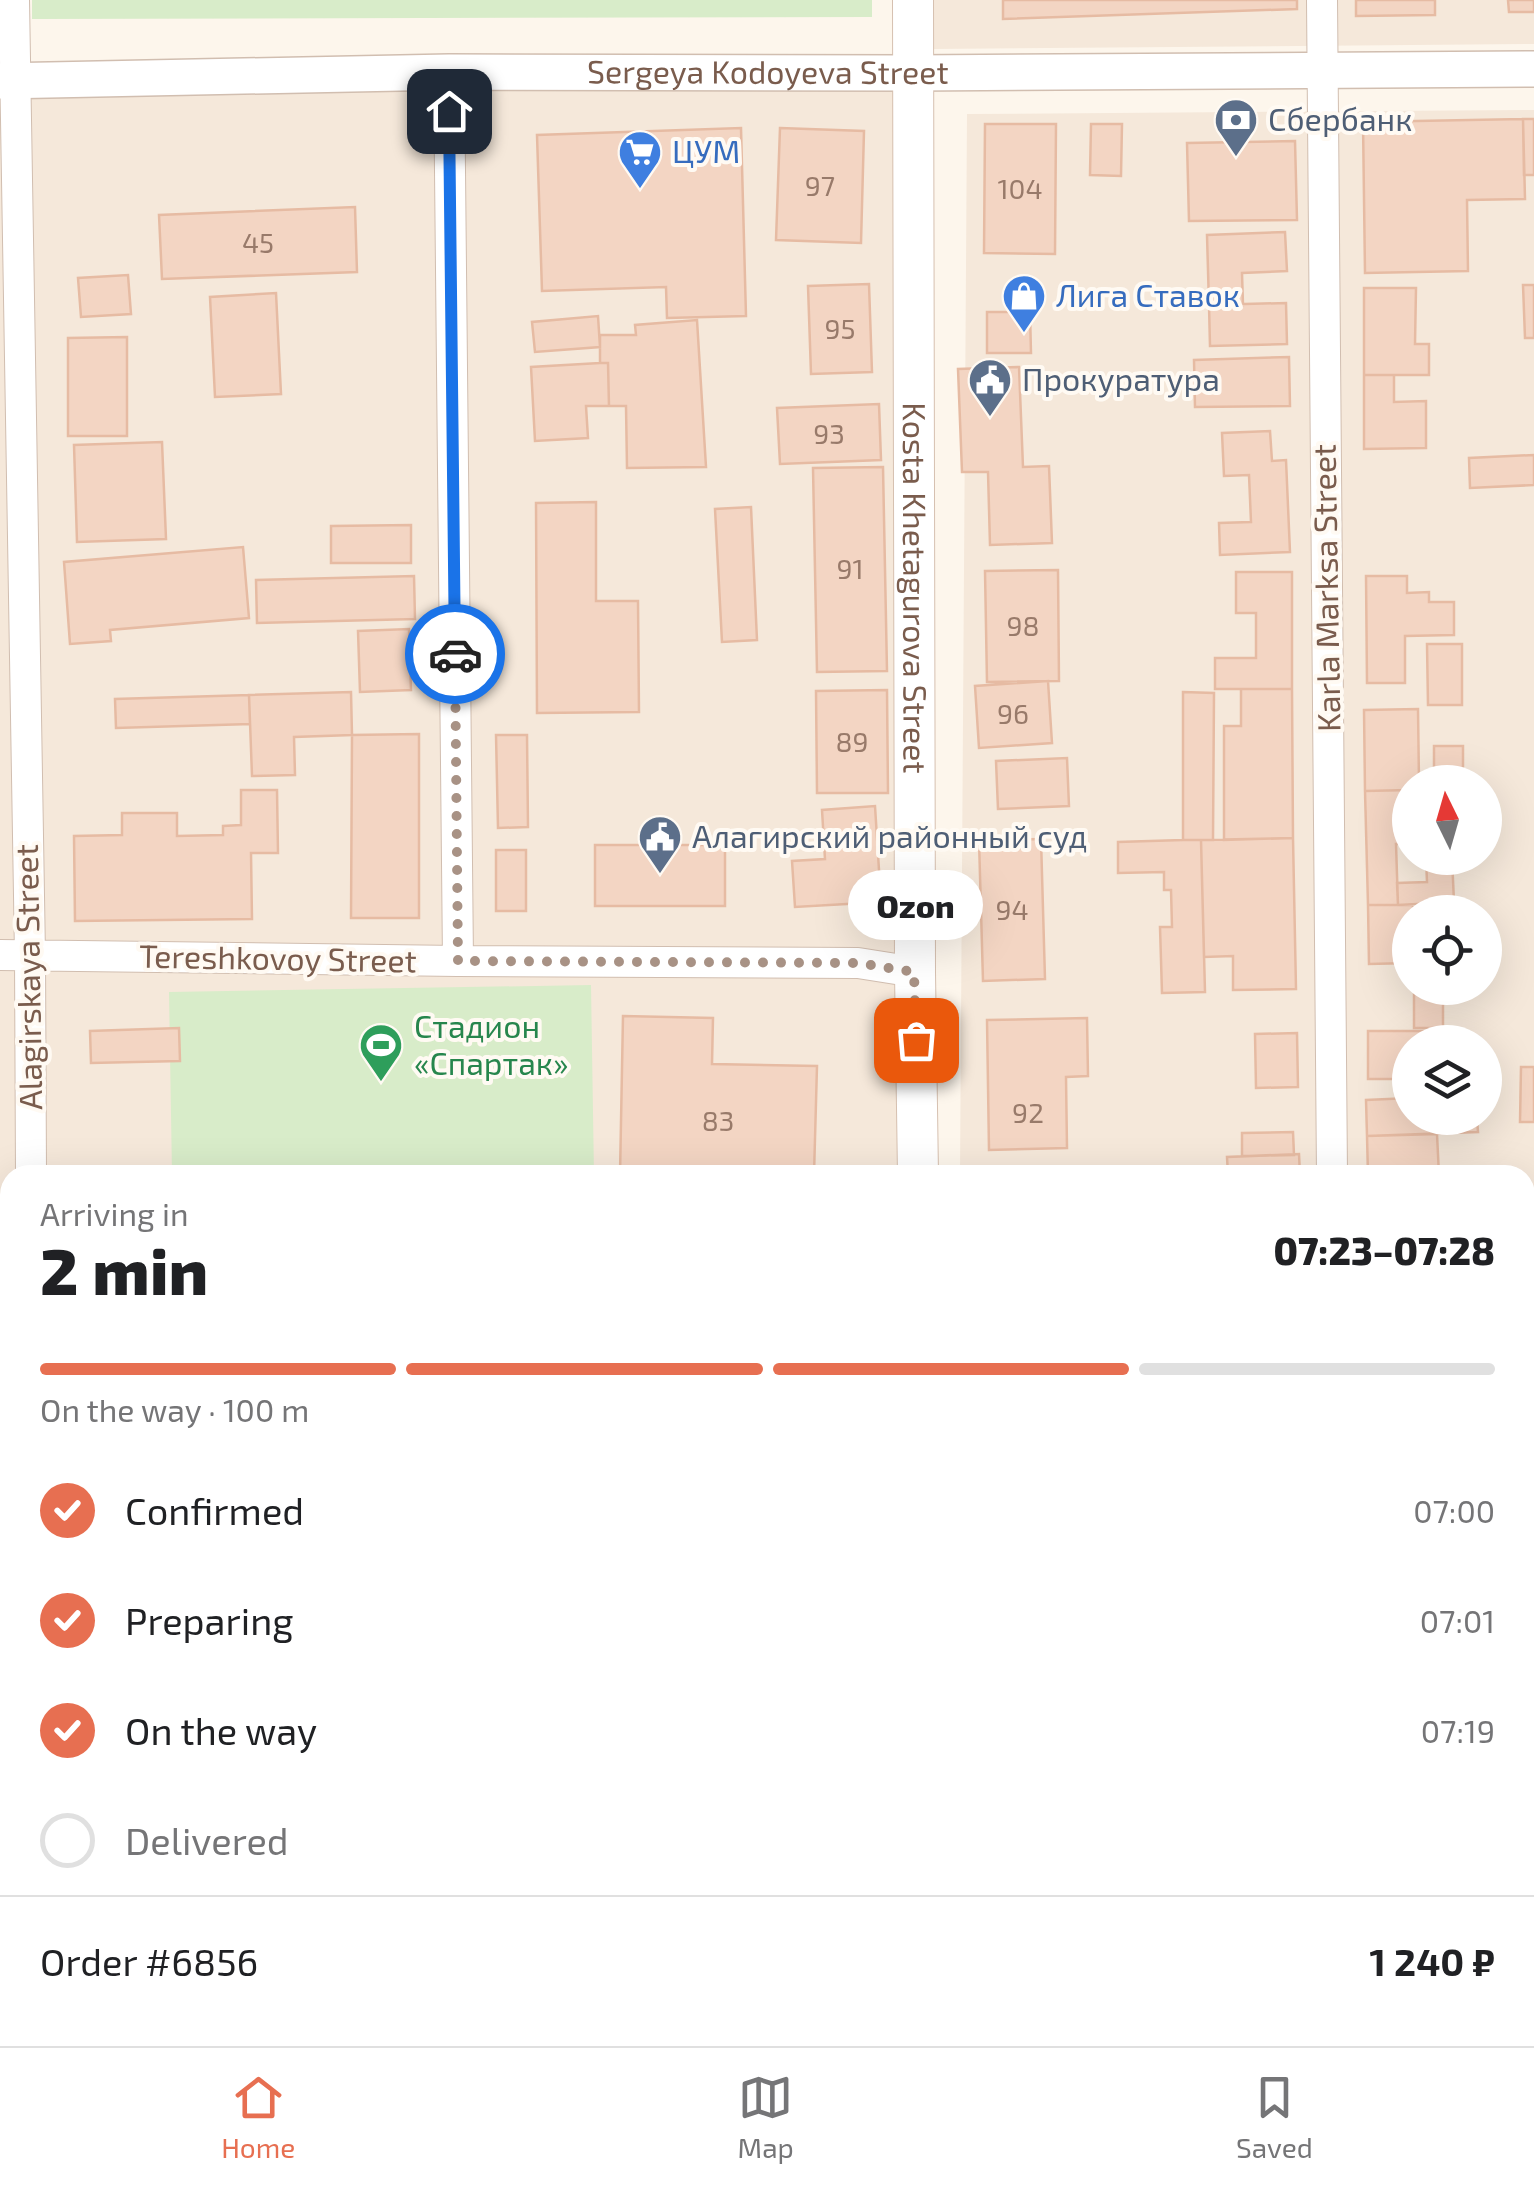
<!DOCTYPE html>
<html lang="en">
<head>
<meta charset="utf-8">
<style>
	:root { --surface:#fff; --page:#f2f2f2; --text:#202124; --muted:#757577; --line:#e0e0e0; --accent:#e76f51 }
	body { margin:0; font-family:"Exo 2",sans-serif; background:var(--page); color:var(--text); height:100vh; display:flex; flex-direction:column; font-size:38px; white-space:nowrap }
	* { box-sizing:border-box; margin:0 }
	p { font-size:32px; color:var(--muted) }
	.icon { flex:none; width:55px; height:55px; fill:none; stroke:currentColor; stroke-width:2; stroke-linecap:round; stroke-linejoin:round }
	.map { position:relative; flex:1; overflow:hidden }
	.sheet { position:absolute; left:0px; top:1165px; width:1535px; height:882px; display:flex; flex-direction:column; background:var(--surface); border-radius:30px 30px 0 0; box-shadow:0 10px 40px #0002 }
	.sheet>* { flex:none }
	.needle { width:65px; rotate:355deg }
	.fabs { position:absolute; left:1392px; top:765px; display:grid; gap:20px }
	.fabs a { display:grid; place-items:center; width:110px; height:110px; border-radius:50%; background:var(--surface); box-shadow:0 10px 40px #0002; font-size:50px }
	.pin { position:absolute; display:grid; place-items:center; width:85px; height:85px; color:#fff; margin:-42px; border-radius:20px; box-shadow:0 5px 15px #0006 }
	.courier { position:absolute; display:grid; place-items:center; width:100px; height:100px; margin:-50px; border:8px solid #1a73e8; border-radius:50%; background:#fff; color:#222; box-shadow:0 2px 12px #0007 }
	.bubble { position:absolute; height:70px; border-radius:35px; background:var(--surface); box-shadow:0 10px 40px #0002; font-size:32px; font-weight:800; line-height:70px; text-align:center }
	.summary em { font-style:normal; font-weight:800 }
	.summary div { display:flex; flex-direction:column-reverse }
	.summary { display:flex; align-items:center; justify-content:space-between; height:170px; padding:0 40px }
	h1 { font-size:65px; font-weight:800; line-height:75px }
	.bar { display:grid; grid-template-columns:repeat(4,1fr); gap:15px 10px; align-content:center; height:120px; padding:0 40px }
	.bar i { height:12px; border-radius:8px; background:var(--line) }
	.bar .on { background:var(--accent) }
	.bar p { grid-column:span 4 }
	.line { display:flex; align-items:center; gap:25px; padding:0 40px; border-top:2px solid var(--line) }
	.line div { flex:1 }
	ol { padding:0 40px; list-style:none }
	li { display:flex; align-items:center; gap:30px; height:110px }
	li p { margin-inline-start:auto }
	li .icon { padding:10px; border-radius:50%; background:var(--accent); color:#fff; stroke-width:4 }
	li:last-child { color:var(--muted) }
	li i { width:55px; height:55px; border:5px solid var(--line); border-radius:50% }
	.tab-bar { display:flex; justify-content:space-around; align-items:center; height:140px; border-top:2px solid var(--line); background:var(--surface); font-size:28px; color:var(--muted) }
	.tab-bar a { display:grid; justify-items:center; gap:5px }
	.tab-bar .on { color:var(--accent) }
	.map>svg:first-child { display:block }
	.residential { fill:#f5e8da; fill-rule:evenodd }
	.green { fill:#d8ecc9 }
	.building { fill:#f3d5c3; stroke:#e6bba3; stroke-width:2.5 }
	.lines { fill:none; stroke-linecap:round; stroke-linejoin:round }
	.service-casing { stroke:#d1beb0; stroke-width:18 }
	.minor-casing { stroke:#d1beb0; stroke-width:32 }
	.tertiary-casing { stroke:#d1beb0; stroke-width:38 }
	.secondary-casing { stroke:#d6c0b0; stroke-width:42 }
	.service { stroke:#fff; stroke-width:15 }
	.minor { stroke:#fff; stroke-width:30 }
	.tertiary { stroke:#fff; stroke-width:35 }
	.secondary { stroke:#fff; stroke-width:40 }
	.done { stroke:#a89285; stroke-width:10; stroke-dasharray:0 18 }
	.route { stroke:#1a73e8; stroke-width:12 }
	.labels { text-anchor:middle; stroke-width:8; stroke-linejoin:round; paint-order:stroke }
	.number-label { font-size:28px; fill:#987a6a }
	.street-label { font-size:32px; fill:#7a5c4d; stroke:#fffaf3 }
	.service-label { font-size:32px; fill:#4e5e75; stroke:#fffaf3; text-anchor:start }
	.shop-label { font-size:32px; fill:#366cbe; stroke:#fffaf3; text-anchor:start }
	.leisure-label { font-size:32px; fill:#27864d; stroke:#fffaf3; text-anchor:start }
</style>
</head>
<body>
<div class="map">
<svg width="1534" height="2046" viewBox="0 0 1534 2046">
	<rect width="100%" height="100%" fill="#fdf6ec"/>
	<!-- residential -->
	<path class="residential" d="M 0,0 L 14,80 L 913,73 L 918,1175 L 10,1175 L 10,2038 L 1055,2038 L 1057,2046 L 0,2046 Z
		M 933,0 L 1534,0 L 1534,44 L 934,49 Z
		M 1534,110 L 1534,1387 L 1525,1387 L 1525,1175 L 960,1175 L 967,114 ZM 1410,782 L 1485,782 L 1485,858 L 1410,858 ZM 1410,912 L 1485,912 L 1485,988 L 1410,988 ZM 1410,1042 L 1485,1042 L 1485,1118 L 1410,1118 Z
		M 1534,1425 L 1534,2046 L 1518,2046 L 1510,2038 L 1525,2038 L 1525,1426 Z
		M 1085,2038 L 1426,2038 L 1437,2046 L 1086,2046 Z"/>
	<!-- green -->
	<path class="green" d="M 32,0 L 872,0 L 872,17 L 32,19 Z
		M 591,985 L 594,1175 L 172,1175 L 169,992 Z"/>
	<!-- building -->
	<path class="building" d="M 1003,0 L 1297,0 L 1297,9 L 1003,19 Z
		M 1356,0 L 1435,0 L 1435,15 L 1356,16 Z
		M 1508,0 L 1534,0 L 1534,12 L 1509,12 Z
		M 1523,119 L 1525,199 L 1467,200 L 1468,271 L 1365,273 L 1363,122 Z
		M 1523,119 L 1534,119 L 1534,175 L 1524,175 Z
		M 985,124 L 1056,124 L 1055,254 L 984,253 Z
		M 1091,124 L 1122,124 L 1121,176 L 1090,175 Z
		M 741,128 L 746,316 L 667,318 L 666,287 L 542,291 L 537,135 Z
		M 780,128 L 864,131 L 861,243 L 776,240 Z
		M 1295,141 L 1297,220 L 1189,221 L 1187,143 Z
		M 355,207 L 357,272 L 162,279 L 159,215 Z
		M 1285,232 L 1287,271 L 1242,273 L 1243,305 L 1209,305 L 1207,235 Z
		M 128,275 L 131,314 L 81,317 L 78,278 Z
		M 869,284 L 872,372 L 811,374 L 808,286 Z
		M 1523,285 L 1534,285 L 1534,338 L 1525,338 Z
		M 1364,288 L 1416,288 L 1415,344 L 1429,344 L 1429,375 L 1364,375 Z
		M 276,293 L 281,394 L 215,397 L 210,297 Z
		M 1286,303 L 1287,344 L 1210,346 L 1209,305 Z
		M 987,312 L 1030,312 L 1031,353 L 987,353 Z
		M 598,316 L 600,347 L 535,352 L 532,322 Z
		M 697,320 L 706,467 L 627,468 L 626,406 L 609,406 L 608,363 L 600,363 L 600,335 L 636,335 L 635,325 Z
		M 127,337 L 127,436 L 68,436 L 68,338 Z
		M 1289,357 L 1290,406 L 1195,407 L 1194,360 Z
		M 600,363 L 608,363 L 609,406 L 586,406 L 588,438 L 535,441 L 531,367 Z
		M 1019,367 L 1023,467 L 1049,466 L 1052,543 L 990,545 L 988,472 L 962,472 L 958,369 Z
		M 1364,375 L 1394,375 L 1394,402 L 1426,401 L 1426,448 L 1364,449 Z
		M 879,404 L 881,460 L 780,464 L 777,408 Z
		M 1270,431 L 1272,461 L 1286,460 L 1290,552 L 1220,555 L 1219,523 L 1251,522 L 1249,475 L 1224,476 L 1222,433 Z
		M 162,442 L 166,539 L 77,542 L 74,445 Z
		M 1534,455 L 1534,485 L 1470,488 L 1469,458 Z
		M 883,467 L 887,671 L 817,672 L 813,468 Z
		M 596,502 L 596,601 L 638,601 L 639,712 L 537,713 L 536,503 Z
		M 751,507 L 757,640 L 722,642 L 715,509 Z
		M 411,525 L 411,563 L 331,563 L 331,526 Z
		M 243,547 L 249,618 L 110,630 L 111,641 L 70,644 L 64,562 Z
		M 1058,570 L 1059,681 L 987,682 L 985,571 Z
		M 1236,572 L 1292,572 L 1292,689 L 1215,689 L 1215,658 L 1256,658 L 1256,613 L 1236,613 Z
		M 414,576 L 415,619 L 257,623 L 256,580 Z
		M 1366,576 L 1407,576 L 1407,593 L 1429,592 L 1429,602 L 1454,602 L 1454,635 L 1405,636 L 1405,683 L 1367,683 Z
		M 409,629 L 411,690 L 360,692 L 358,631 Z
		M 1427,644 L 1462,644 L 1462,705 L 1428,705 Z
		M 1048,681 L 1052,743 L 979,748 L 975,686 Z
		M 1241,689 L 1292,689 L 1293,838 L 1224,840 L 1224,726 L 1241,726 Z
		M 887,690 L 888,793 L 817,793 L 816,691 Z
		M 351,692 L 352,735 L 294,737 L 295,775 L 252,776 L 249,695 Z
		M 1183,692 L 1214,693 L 1213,840 L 1183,840 Z
		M 249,695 L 250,724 L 116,728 L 115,699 Z
		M 1418,709 L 1419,782 L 1410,782 L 1410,790 L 1365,791 L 1364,710 Z
		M 419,734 L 419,918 L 351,918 L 352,735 Z
		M 496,735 L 527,735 L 528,827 L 498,828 Z
		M 1434,746 L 1463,746 L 1463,782 L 1434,782 Z
		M 1067,758 L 1069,806 L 998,809 L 996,761 Z
		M 241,790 L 277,790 L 278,853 L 251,853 L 252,919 L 75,921 L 74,836 L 122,835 L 122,813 L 177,813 L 177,836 L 223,835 L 223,826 L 241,825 Z
		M 1410,790 L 1410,844 L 1396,844 L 1398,905 L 1368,905 L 1365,791 Z
		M 875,806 L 881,902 L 795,907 L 792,861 L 825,859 L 822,810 Z
		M 1293,838 L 1296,989 L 1233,990 L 1233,956 L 1204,957 L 1201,840 Z
		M 1041,839 L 1045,979 L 983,981 L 979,840 Z
		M 1183,840 L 1201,840 L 1205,992 L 1162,993 L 1160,927 L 1172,927 L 1171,890 L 1164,890 L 1164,872 L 1118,873 L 1118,842 Z
		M 595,845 L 725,845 L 725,906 L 595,906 Z
		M 496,850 L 526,850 L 526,911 L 496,911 Z
		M 1426,858 L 1452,858 L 1454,902 L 1398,905 L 1397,883 L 1427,882 Z
		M 1368,905 L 1413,905 L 1413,912 L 1410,912 L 1410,963 L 1369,964 Z
		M 1414,988 L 1443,988 L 1443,1028 L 1414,1028 Z
		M 623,1016 L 713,1018 L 712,1064 L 817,1066 L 814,1175 L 620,1175 Z
		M 1087,1018 L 1088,1076 L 1066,1077 L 1067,1148 L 989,1150 L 987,1020 Z
		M 179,1028 L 180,1061 L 91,1063 L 90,1031 Z
		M 1368,1031 L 1448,1031 L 1448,1042 L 1410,1042 L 1410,1079 L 1368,1079 Z
		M 1297,1033 L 1298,1087 L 1256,1088 L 1255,1034 Z
		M 1521,1067 L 1534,1067 L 1534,1122 L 1520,1122 Z
		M 1410,1098 L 1410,1118 L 1477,1118 L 1478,1132 L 1367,1136 L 1366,1100 Z
		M 1293,1132 L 1294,1155 L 1242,1156 L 1242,1133 Z
		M 1437,1134 L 1439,1175 L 1368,1175 L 1367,1136 Z
		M 1299,1154 L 1300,1175 L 1228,1175 L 1227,1157 Z
		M 1534,1331 L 1534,1367 L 1525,1368 L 1525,1332 Z
		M 1525,1451 L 1534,1451 L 1534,1545 L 1525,1546 Z
		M 1525,1772 L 1534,1782 L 1534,1920 L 1525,1910 Z
		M 78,2038 L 179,2038 L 179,2046 L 78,2046 Z
		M 182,2038 L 214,2038 L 214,2046 L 182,2046 Z
		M 218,2038 L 284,2038 L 284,2046 L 219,2046 Z
		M 295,2038 L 327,2038 L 327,2046 L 295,2046 Z
		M 545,2038 L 580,2038 L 581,2046 L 546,2046 Z
		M 1113,2038 L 1187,2038 L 1187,2046 L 1095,2046 L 1094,2042 Z"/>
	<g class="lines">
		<!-- service casing -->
		<g class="service-casing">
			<path id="service" d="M 0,1548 L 10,1548"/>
		</g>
		<!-- minor casing -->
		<g class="minor-casing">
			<path id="minor" d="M 14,0 L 30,955 L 31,1175
				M 1322,0 L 1332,1175
				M 449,72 L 458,961
				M 0,955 L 458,961 L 858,963 L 915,972
				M 0,1881 L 10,1881
				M 36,2038 L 36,2046
				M 1489,2038 L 1497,2046"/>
		</g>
		<!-- tertiary casing -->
		<g class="tertiary-casing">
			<g id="tertiary">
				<path id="s1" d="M 0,81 L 449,72 L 913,73 L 1534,69"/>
				<path d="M 1525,1403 L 1534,1402"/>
			</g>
		</g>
		<!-- secondary casing -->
		<g class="secondary-casing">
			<g id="secondary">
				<path id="s2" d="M 913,0 L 915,972 L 918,1175"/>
				<path d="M 1055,2038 L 1057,2046"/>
			</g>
		</g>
		<!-- service -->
		<use href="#service" class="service"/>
		<!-- minor -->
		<use href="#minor" class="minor"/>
		<!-- tertiary -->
		<use href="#tertiary" class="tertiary"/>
		<!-- secondary -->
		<use href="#secondary" class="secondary"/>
	</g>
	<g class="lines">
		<!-- done -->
		<path class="done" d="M 455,654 L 458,961 L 858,963 L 914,972 L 916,1040"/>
		<!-- route -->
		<path class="route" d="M 449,111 L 455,654"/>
	</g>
	<!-- icons -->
	<defs>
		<g id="bank-pin" transform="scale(2.25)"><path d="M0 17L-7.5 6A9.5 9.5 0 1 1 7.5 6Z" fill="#5c6f8a" stroke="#fffaf3"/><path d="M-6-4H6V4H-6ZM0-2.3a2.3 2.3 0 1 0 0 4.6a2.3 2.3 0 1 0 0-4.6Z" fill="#fff"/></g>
		<g id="supermarket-pin" transform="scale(2.25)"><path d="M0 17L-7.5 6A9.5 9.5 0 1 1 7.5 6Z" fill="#3f7fe0" stroke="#fffaf3"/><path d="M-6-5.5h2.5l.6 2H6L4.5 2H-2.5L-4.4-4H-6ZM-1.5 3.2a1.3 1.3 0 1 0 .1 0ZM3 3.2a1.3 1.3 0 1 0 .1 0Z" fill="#fff"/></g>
		<g id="shop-pin" transform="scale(2.25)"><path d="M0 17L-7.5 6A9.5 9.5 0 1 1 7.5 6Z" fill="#3f7fe0" stroke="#fffaf3"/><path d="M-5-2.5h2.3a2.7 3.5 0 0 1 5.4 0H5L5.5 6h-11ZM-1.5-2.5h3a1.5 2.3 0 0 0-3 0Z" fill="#fff"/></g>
		<g id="civic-pin" transform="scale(2.25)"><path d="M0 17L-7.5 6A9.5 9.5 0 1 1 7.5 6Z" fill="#5c6f8a" stroke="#fffaf3"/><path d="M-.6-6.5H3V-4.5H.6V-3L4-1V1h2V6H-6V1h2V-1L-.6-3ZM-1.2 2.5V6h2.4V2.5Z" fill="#fff"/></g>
		<g id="stadium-pin" transform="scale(2.25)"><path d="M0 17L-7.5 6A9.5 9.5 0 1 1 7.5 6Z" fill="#2e9e5b" stroke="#fffaf3"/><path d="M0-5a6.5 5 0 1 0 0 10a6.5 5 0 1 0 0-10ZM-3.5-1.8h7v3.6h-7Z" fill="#fff"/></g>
	</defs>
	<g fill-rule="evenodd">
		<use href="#bank-pin" x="1236" y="120"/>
		<use href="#supermarket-pin" x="640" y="152"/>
		<use href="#shop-pin" x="1024" y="296"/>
		<use href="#civic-pin" x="990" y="380"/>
		<use href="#civic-pin" x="660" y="837"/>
		<use href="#stadium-pin" x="381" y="1045"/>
	</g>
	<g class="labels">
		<!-- number labels -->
		<g class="number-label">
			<text x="820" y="196">97</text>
			<text x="1020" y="199">104</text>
			<text x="258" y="253">45</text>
			<text x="840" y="339">95</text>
			<text x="829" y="444">93</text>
			<text x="850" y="579">91</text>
			<text x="1023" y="636">98</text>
			<text x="1013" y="724">96</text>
			<text x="852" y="752">89</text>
			<text x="1012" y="920">94</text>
			<text x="1028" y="1123">92</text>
			<text x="718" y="1131">83</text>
		</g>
		<!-- street labels -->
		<g class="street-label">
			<text dy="11" stroke="none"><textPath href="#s1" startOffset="768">Sergeya Kodoyeva Street</textPath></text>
			<text dy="11" stroke="none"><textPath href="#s2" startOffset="588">Kosta Khetagurova Street</textPath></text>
			<text transform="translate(1327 588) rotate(-91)" y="11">Karla Marksa Street</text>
			<text transform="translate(278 959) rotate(1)" y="11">Tereshkovoy Street</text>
			<text transform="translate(29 977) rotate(-91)" y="11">Alagirskaya Street</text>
		</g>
		<!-- service labels -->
		<g class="service-label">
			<text x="1268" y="131">Сбербанк</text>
			<text x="1022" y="391">Прокуратура</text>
			<text x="692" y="848">Алагирский районный суд</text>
		</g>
		<!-- shop labels -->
		<g class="shop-label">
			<text x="672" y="163">ЦУМ</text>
			<text x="1056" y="307">Лига Ставок</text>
		</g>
		<!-- leisure labels -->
		<g class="leisure-label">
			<text x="414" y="1038">Стадион<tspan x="414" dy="37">«Спартак»</tspan></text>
		</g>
	</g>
</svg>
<div class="fabs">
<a><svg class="needle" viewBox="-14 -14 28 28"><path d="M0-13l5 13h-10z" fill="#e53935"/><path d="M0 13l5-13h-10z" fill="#757577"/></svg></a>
<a><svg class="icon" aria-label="locate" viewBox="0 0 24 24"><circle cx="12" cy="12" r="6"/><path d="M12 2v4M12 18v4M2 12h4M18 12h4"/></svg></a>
<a><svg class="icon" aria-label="layers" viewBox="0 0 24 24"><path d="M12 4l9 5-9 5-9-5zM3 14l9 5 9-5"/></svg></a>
</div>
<div class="pin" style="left:916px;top:1040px;background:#ea580c"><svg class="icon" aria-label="bag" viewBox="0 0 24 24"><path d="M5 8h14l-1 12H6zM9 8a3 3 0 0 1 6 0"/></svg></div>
<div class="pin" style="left:449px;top:111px;background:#1f2937"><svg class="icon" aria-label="home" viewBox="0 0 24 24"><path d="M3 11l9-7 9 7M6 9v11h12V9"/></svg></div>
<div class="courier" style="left:455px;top:654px"><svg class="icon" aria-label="car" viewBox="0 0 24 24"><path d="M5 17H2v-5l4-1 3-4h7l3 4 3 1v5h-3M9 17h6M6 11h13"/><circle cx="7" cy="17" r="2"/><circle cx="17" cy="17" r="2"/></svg></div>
<div class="bubble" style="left:848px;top:870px;width:135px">Ozon</div>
<section class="sheet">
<div class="summary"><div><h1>2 min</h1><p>Arriving in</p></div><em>07:23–07:28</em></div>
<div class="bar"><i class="on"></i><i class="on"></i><i class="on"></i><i></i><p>On the way · 100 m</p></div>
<ol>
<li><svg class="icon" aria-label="check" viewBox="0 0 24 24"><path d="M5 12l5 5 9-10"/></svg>Confirmed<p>07:00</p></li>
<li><svg class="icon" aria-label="check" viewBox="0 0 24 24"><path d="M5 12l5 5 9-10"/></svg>Preparing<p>07:01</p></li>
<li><svg class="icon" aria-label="check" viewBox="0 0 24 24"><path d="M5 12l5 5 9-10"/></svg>On the way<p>07:19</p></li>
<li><i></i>Delivered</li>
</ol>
<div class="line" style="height:130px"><div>Order #6856</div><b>1 240 ₽</b></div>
</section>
</div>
<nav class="tab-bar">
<a class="on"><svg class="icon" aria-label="home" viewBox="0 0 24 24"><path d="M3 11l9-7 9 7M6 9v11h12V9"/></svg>Home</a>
<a><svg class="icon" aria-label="map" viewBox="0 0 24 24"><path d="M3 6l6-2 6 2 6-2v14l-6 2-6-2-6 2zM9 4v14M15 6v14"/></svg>Map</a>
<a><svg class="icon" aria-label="saved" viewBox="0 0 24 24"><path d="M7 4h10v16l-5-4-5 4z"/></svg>Saved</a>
</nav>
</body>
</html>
